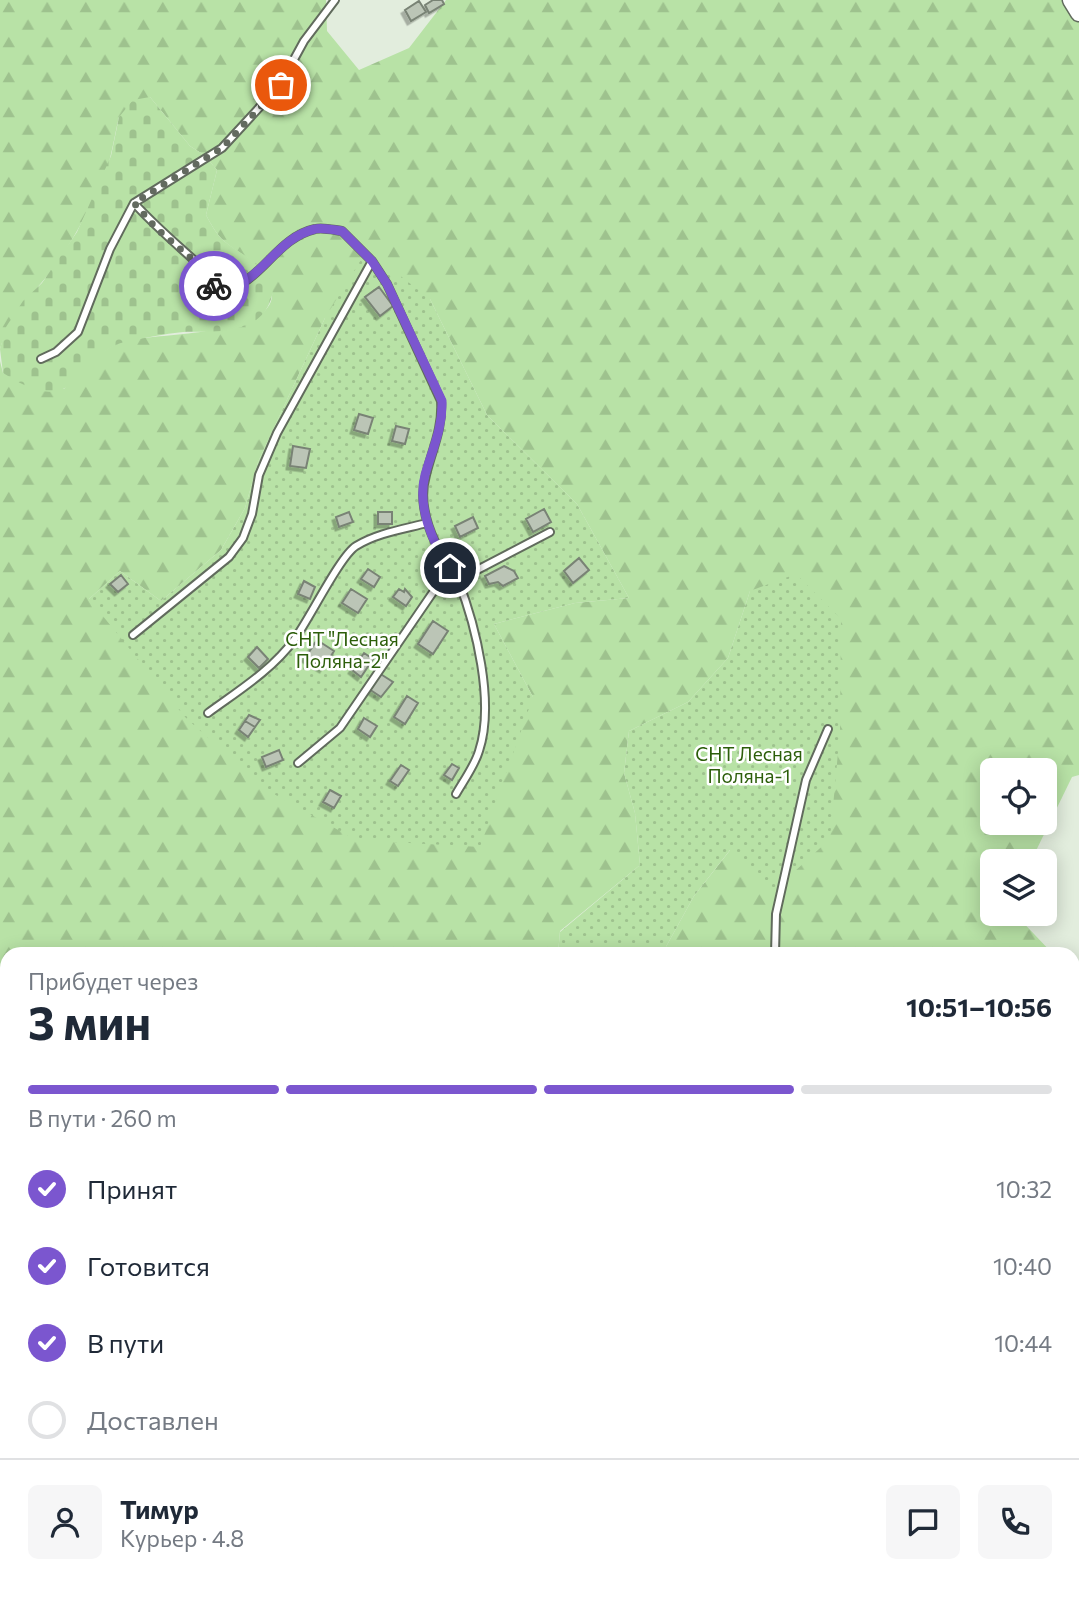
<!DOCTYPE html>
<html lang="ru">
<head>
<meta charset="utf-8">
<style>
	:root { --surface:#fff; --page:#f6f6f7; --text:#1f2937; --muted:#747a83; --line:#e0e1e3; --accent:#7b56cf }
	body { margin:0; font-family:Commissioner,sans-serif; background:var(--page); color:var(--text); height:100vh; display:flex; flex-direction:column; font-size:26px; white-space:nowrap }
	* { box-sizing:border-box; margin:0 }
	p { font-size:23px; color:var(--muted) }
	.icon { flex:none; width:38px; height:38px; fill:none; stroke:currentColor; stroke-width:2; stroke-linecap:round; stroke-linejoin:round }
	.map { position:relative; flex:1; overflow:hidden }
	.sheet { position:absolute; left:0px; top:947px; width:1080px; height:653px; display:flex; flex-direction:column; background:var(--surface); border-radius:21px 21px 0 0; box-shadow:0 4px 18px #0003 }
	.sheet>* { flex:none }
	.tools { position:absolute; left:980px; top:758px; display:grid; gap:14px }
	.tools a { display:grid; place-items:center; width:77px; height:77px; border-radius:10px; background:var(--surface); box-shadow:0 4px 18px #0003; font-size:35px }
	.pin { position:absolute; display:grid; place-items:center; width:60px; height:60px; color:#fff; margin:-30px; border:4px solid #fff; border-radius:50%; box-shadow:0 2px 7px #0007 }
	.courier { position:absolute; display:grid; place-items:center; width:70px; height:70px; margin:-35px; border:5px solid #7b56cf; border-radius:50%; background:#fff; color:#222; box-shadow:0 2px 9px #0007 }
	.head em { font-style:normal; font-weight:700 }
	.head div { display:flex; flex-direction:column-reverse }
	.head { display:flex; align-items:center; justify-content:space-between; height:119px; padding:0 28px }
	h1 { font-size:46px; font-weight:700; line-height:52px }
	.bar { display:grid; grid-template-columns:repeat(4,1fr); gap:10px 7px; align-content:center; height:84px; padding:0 28px }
	.bar i { height:9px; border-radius:5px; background:var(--line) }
	.bar .active { background:var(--accent) }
	.bar p { grid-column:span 4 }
	.line { display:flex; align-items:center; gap:18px; padding:0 28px; border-top:2px solid var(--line) }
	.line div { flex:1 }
	.round { display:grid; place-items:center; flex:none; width:74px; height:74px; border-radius:10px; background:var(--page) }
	ol { padding:0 28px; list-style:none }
	li { display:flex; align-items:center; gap:21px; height:77px }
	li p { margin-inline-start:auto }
	li .icon { padding:7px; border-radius:50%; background:var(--accent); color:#fff; stroke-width:4 }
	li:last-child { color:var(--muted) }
	li i { width:38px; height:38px; border:4px solid var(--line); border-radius:50% }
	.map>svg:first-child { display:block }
	.forest { fill:url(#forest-firs); fill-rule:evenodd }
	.cemetery { fill:url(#cemetery-stones) }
	.garden { fill:url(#garden-dots) }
	.building { fill:#bbc5b6; stroke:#798375; stroke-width:2; filter:url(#shadow) }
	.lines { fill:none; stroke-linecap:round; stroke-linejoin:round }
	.service-casing { stroke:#616b5d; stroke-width:10 }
	.minor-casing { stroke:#616b5d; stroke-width:16 }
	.tertiary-casing { stroke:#616b5d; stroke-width:19 }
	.service { stroke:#fff; stroke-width:6 }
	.minor { stroke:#fff; stroke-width:12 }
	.tertiary { stroke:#fff; stroke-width:16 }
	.done { stroke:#636a60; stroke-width:7; stroke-dasharray:0 12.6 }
	.route { stroke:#7b56cf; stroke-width:9 }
	.labels { text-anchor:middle; stroke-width:5; stroke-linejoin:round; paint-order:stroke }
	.park-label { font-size:19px; fill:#2c5e0a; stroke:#fff }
</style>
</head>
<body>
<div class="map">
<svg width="1079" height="1599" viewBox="0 0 1079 1599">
	<defs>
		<pattern id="forest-firs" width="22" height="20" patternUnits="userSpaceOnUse" patternTransform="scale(1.75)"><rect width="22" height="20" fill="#b8e2a6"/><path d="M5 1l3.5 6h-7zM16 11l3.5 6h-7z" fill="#9ec28e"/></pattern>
		<pattern id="cemetery-stones" width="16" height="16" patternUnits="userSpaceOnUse" patternTransform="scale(1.75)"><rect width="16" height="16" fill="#b8e2a6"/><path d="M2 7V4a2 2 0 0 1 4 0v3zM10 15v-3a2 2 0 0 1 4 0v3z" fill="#9ec28e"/></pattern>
		<pattern id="garden-dots" width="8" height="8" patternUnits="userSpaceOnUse" patternTransform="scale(1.75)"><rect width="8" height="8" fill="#b8e2a6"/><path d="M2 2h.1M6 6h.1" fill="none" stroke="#9ec28e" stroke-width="1.8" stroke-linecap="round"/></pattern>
		<filter id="shadow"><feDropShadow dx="-3.5" dy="3.5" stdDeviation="0" flood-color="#0004"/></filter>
	</defs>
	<rect width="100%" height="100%" fill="#e2eddd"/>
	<!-- forest -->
	<path class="forest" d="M 0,0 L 326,0 L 327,31 L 359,70 L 409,48 L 446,0 L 1079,0 L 1079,775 L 1072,777 L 1031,861 L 992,861 L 992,914 L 1015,914 L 1053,954 L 662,954 L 694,896 L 731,849 L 750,591 L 728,658 L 688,702 L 629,731 L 624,773 L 635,813 L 640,865 L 560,931 L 558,954 L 7,954 L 7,1469 L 0,1471 L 0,361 L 3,373 L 64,389 C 80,372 99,350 122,342 C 150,332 291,339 270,284 C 262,262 241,256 224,241 C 216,234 211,224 206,215 L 217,170 L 204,155 L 190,146 L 150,97 L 119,117 C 116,129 114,141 111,154 C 105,182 78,231 62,256 C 40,289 11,310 0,349 ZM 430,299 L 487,415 L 577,504 L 629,598 L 575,603 L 494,624 L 533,697 L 89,599 L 120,571 L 161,601 L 221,550 L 245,508 L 258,462 L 325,318 ZM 992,770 L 1045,770 L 1045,822 L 992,822 Z
		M 1073,974 L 1079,979 L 1079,1180 L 1073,1172 Z
		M 1073,1326 L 1079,1329 L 1079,1446 L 1073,1448 Z
		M 544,1592 L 593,1592 L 593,1593 L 592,1599 L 540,1599 Z
		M 184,1593 L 188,1599 L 45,1599 L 40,1593 Z
		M 718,1593 L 718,1592 L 807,1593 L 805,1599 L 715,1599 Z"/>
	<!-- cemetery -->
	<path class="cemetery" d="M 150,97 L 190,146 L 204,155 L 217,170 L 206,215 C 211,224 216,234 224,241 C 240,255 281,270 271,299 C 259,336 214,331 183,332 C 164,334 144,338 125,342 C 98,347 79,383 63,389 C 42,398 20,383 3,373 L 0,349 L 6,327 L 23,301 L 42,283 L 77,232 L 111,156 L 119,117 L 133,100 Z"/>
	<!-- garden -->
	<path class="garden" d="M 367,250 L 430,299 L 487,415 L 577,504 L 629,598 L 575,603 L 494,624 L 533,697 L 480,847 L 356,840 L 265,789 L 185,717 L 89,599 L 120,571 L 161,601 L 221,550 L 245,508 L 258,462 L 325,318 Z
		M 796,574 L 841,619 L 840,731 L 830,839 L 771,893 L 730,850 L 694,896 L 662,954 L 558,954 L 560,932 L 640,865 L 635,813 L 624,773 L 629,731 L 688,702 L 728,658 L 750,591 Z"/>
	<!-- building -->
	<path class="building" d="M 433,0 L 442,0 L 444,4 L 429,13 L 425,5 Z
		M 419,1 L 426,12 L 411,21 L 405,10 Z
		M 379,287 L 393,306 L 380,316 L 365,297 Z
		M 359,414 L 373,418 L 368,434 L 354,430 Z
		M 396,426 L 409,429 L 405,444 L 392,441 Z
		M 293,446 L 310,449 L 306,468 L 290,466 Z
		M 544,509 L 551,522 L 533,532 L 526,519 Z
		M 349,512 L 353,522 L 339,527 L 336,517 Z
		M 378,512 L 392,512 L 392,524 L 378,524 Z
		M 473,517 L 478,528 L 460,537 L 455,526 Z
		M 579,558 L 589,570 L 573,583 L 564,571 Z
		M 504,566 L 514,571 L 518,578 L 503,586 L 498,582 L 489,584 L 485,576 Z
		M 368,569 L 380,577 L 374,587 L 361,579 Z
		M 121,575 L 128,584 L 118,592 L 110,584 Z
		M 304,581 L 315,587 L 310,599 L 298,594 Z
		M 351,589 L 367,599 L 358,613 L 342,603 Z
		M 399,589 L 404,592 L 405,589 L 412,597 L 406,606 L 393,597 Z
		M 433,621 L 448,631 L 433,654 L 418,644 Z
		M 317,640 L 334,651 L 323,669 L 305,658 Z
		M 257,647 L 268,659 L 259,668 L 248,657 Z
		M 364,653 L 373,659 L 361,677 L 352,670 Z
		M 379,673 L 393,682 L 381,697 L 369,689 Z
		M 407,696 L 418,703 L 405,724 L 394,717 Z
		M 249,715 L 260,720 L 255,727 L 245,721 Z
		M 364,718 L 377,726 L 370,737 L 358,729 Z
		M 245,721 L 255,727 L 248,737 L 239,730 Z
		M 279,750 L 283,760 L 266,767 L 262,757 Z
		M 452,764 L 459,768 L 452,780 L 444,775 Z
		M 401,765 L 409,770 L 398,786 L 390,781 Z
		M 330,790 L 341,796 L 334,808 L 323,802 Z
		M 674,1592 L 701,1592 L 697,1599 L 671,1599 Z
		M 998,1592 L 1023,1592 L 1019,1599 L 994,1599 Z"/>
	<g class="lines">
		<!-- service casing -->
		<g class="service-casing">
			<path id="service" d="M 134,203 L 222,148 L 280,85 L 304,41 L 335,0
				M 41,359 L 56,352 L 78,332 L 110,249 L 134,203 C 153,224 174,242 195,261 C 205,270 209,282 221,291 C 261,285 275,238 315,229 C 323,227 334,230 342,231 L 372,261 L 387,284 L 441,401 C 443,428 432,450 426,475 C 415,512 437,551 458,580 L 440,582 L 340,728 L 298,763
				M 133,635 L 229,557 L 243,538 L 252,514 L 259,475 L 277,433 L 372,261
				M 208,713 C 238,691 272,670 294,640 C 309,620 340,556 356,546 C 377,533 404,529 427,523
				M 456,794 C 464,780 475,765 479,751 C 495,703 476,626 458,580 L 550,532
				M 775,954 L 776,914 L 806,780 L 828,729
				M 1073,1447 L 1079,1445
				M 371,1592 L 372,1599
				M 627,1592 L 628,1599
				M 969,1599 L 973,1592"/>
		</g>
		<!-- minor casing -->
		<g class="minor-casing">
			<path id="minor" d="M 0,1483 L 7,1480
				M 206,1592 L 212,1599
				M 529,1599 L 533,1592
				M 934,1599 L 934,1592"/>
		</g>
		<!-- tertiary casing -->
		<g class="tertiary-casing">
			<path id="tertiary" d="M 1071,0 L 1079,13"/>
		</g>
		<!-- service -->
		<use href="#service" class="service"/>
		<!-- minor -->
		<use href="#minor" class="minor"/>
		<!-- tertiary -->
		<use href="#tertiary" class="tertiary"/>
	</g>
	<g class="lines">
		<!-- done -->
		<path class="done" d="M 214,286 L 198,264 L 156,228 L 134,203 L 222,148 L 281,85"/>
		<!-- route -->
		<path class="route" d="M 214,286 L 220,291 C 261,285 275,238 315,229 C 323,227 334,230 342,231 L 372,261 L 387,284 L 442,401 C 443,428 432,450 425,475 C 417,506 432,543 450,568"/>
	</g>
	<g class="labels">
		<!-- park labels -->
		<g class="park-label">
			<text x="342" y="646">СНТ "Лесная<tspan x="342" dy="22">Поляна-2"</tspan></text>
			<text x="749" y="761">СНТ Лесная<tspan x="749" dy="22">Поляна-1</tspan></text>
		</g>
	</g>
</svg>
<div class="tools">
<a><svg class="icon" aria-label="locate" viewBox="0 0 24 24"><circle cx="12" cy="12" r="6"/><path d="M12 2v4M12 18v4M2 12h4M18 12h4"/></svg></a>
<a><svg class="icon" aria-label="layers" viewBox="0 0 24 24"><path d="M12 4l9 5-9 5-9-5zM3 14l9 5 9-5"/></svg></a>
</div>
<div class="pin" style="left:281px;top:85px;background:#ea580c"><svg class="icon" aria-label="bag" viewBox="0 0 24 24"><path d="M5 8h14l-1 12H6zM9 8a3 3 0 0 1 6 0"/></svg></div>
<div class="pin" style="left:450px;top:568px;background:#1f2937"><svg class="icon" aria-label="home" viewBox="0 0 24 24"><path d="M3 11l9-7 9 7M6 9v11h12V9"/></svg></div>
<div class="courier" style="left:214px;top:286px"><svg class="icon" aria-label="bike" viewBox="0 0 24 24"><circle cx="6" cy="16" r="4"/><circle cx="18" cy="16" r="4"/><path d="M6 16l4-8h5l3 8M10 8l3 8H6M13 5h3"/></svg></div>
<section class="sheet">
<div class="head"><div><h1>3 мин</h1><p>Прибудет через</p></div><em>10:51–10:56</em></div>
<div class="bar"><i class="active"></i><i class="active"></i><i class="active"></i><i></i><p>В пути · 260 m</p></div>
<ol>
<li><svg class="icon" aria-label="check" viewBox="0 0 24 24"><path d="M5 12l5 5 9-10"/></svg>Принят<p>10:32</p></li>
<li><svg class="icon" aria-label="check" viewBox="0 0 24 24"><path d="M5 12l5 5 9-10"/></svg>Готовится<p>10:40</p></li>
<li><svg class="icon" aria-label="check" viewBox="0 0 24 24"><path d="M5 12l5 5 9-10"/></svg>В пути<p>10:44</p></li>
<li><i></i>Доставлен</li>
</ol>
<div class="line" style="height:126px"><a class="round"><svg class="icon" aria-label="person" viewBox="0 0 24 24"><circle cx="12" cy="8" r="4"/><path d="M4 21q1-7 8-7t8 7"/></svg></a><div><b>Тимур</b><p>Курьер · 4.8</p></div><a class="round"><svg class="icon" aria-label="chat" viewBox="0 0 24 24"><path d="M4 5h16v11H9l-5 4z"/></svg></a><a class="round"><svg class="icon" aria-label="phone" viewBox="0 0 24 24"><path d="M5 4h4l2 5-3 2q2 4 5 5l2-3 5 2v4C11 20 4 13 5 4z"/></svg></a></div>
</section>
</div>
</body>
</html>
